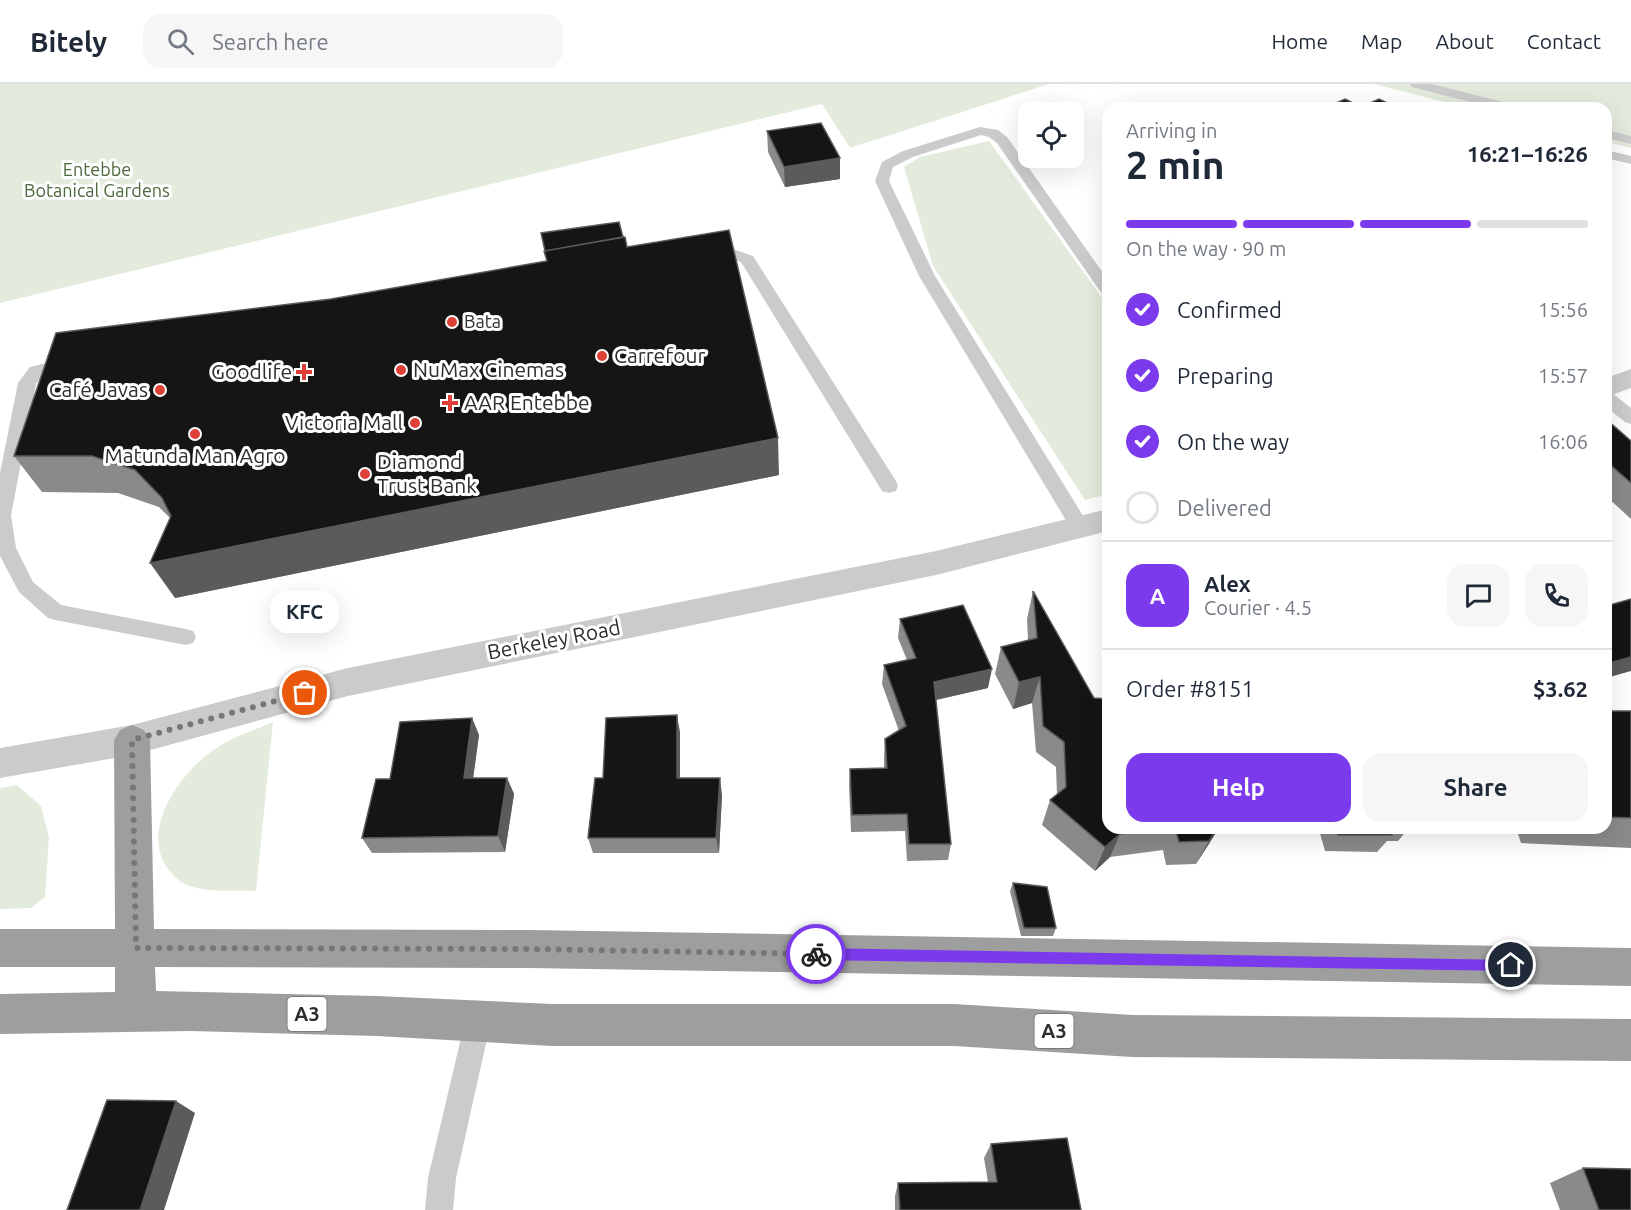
<!DOCTYPE html>
<html lang="en">
<head>
<meta charset="utf-8">
<style>
	:root { --surface:#fff; --page:#f6f6f7; --text:#1f2937; --muted:#747a83; --line:#e0e1e3; --accent:#7c3aed }
	body { margin:0; font-family:Ubuntu,sans-serif; background:var(--page); color:var(--text); height:100vh; display:flex; flex-direction:column; font-size:22px; white-space:nowrap }
	* { box-sizing:border-box; margin:0 }
	p { font-size:20px; color:var(--muted) }
	.icon { flex:none; width:33px; height:33px; fill:none; stroke:currentColor; stroke-width:2; stroke-linecap:round; stroke-linejoin:round }
	.map { position:relative; flex:1; overflow:hidden }
	.sheet { position:absolute; left:1102px; top:18px; width:510px; height:732px; display:flex; flex-direction:column; background:var(--surface); border-radius:18px; box-shadow:0 6px 24px #0002 }
	.sheet>* { flex:none }
	.buttons { position:absolute; left:1018px; top:18px; display:grid; gap:12px }
	.buttons a { display:grid; place-items:center; width:66px; height:66px; border-radius:12px; background:var(--surface); box-shadow:0 6px 24px #0002; font-size:30px }
	.pin { position:absolute; display:grid; place-items:center; width:51px; height:51px; color:#fff; margin:-26px; border:3px solid #fff; border-radius:50%; box-shadow:0 2px 6px #0007 }
	.courier { position:absolute; display:grid; place-items:center; width:60px; height:60px; margin:-30px; border:4px solid #7c3aed; border-radius:50%; background:#fff; color:#222; box-shadow:0 2px 8px #0007 }
	.bubble { position:absolute; height:42px; border-radius:18px; background:var(--surface); box-shadow:0 6px 24px #0002; font-size:20px; font-weight:700; line-height:42px; text-align:center }
	.summary em { font-style:normal; font-weight:700 }
	.summary div { display:flex; flex-direction:column-reverse }
	.summary { display:flex; align-items:center; justify-content:space-between; height:102px; padding:0 24px }
	h1 { font-size:39px; font-weight:700; line-height:45px }
	.bar { display:grid; grid-template-columns:repeat(4,1fr); gap:9px 6px; align-content:center; height:72px; padding:0 24px }
	.bar i { height:8px; border-radius:4px; background:var(--line) }
	.bar .selected { background:var(--accent) }
	.bar p { grid-column:span 4 }
	.line { display:flex; align-items:center; gap:15px; padding:0 24px; border-top:2px solid var(--line) }
	.line div { flex:1 }
	.round { display:grid; place-items:center; flex:none; width:63px; height:63px; border-radius:18px; background:var(--page) }
	ol { padding:0 24px; list-style:none }
	li { display:flex; align-items:center; gap:18px; height:66px }
	li p { margin-inline-start:auto }
	li .icon { padding:6px; border-radius:50%; background:var(--accent); color:#fff; stroke-width:4 }
	li:last-child { color:var(--muted) }
	li i { width:33px; height:33px; border:3px solid var(--line); border-radius:50% }
	.button { display:flex; gap:12px; margin-top:auto; padding:12px 24px }
	.button a { flex:1; height:69px; border-radius:18px; background:var(--accent); color:#fff; font-size:24px; font-weight:700; line-height:69px; text-align:center }
	.button a+a { background:var(--page); color:var(--text) }
	header { display:flex; align-items:center; gap:36px; box-sizing:border-box; height:84px; padding:0 30px; background:var(--surface); border-bottom:2px solid var(--line) }
	header strong { font-size:28px }
	nav { display:flex; gap:33px; margin-inline-start:auto; font-size:21px }
	.search { width:420px; height:54px; background:var(--page); display:flex; align-items:center; gap:15px; box-sizing:border-box; padding:0 21px; border-radius:18px; color:var(--muted); font-size:22px }
	.map>svg:first-child { display:block }
	.green { fill:#e3ebdd }
	.lines { fill:none; stroke-linecap:round; stroke-linejoin:round }
	.service { fill:#cbcbcb; fill-rule:evenodd }
	.minor { fill:#cbcbcb; fill-rule:evenodd }
	.trunk { fill:#9e9e9e; fill-rule:evenodd }
	.wall { fill:#8a8a8a }
	.shaded-wall { fill:#5b5b5b }
	.building { fill:#151515; stroke:#5b5b5b; stroke-width:1.5 }
	.route { fill:#7c3aed }
	.done { stroke:#777; stroke-width:6; stroke-dasharray:0 10.8 }
	.poi-dot { fill:#de4037; stroke:#fff; stroke-width:2 }
	.labels { text-anchor:middle; stroke-width:6; stroke-linejoin:round; paint-order:stroke }
	.far-park-label { font-size:18px; fill:#4c683d; stroke:#fff }
	.far-poi-label { font-size:18px; fill:#2e2e2e; stroke:#fff; text-anchor:start }
	.shield { fill:#fff; stroke:#6d6d6d; stroke-width:1.5 }
	.shield-label { font-size:20px; font-weight:bold; fill:#2e2e2e }
	.poi-label { font-size:21px; fill:#2e2e2e; stroke:#fff; text-anchor:start }
	.street-label { font-size:21px; fill:#2e2e2e; stroke:#fff }
</style>
</head>
<body>
<header>
<strong>Bitely</strong>
<div class="search"><svg class="icon" aria-label="search" viewBox="0 0 24 24"><circle cx="10" cy="10" r="6"/><path d="M15 15l6 6"/></svg>Search here</div>
<nav><a>Home</a><a>Map</a><a>About</a><a>Contact</a></nav>
</header>
<div class="map">
<svg width="1631" height="1126" viewBox="0 0 1631 1126">
	<rect width="100%" height="100%" fill="#fff"/>
	<!-- green -->
	<path class="green" d="M 0,0 L 1049,0 L 850,64 L 822,20 L 0,219 Z
		M 1373,0 L 1631,0 L 1631,64 L 1607,58 L 1606,24 L 1469,24 Z
		M 989,57 L 1108,222 L 1108,410 L 1085,416 L 933,182 L 904,83 L 920,73 Z
		M 273,638 L 256,807 C 234,806 208,809 187,801 C 178,798 169,787 164,779 C 143,739 184,684 218,663 C 234,652 255,646 273,638 Z
		M 17,701 L 41,722 L 49,753 L 45,813 L 31,824 L 0,825 L 0,704 Z"/>
	<g class="lines">
		<!-- service -->
		<path class="service" d="M 1410,0 L 1432,0 L 1514,21 L 1516,24 L 1493,24 L 1412,3 Z
			M 980,43 L 998,46 L 1007,53 L 1108,196 L 1108,212 L 1102,210 L 997,59 L 989,53 L 981,51 L 913,73 L 893,83 L 889,97 L 935,192 L 1090,443 L 1087,448 L 1080,450 L 1073,448 L 919,192 L 875,97 L 882,78 L 903,67 Z
			M 1606,46 L 1631,52 L 1631,60 L 1606,54 Z
			M 1606,66 L 1631,72 L 1631,80 L 1606,74 Z
			M 724,162 L 753,172 L 896,397 L 898,402 L 896,407 L 889,409 L 882,407 L 741,178 L 723,172 L 707,174 L 699,169 L 702,166 Z
			M 71,273 L 77,275 L 80,279 L 77,283 L 42,291 L 36,300 L 11,431 L 16,464 L 33,498 L 61,521 L 186,545 L 193,547 L 196,553 L 193,559 L 186,561 L 55,536 L 48,534 L 19,508 L 0,472 L 0,389 L 18,299 L 30,283 Z
			M 1606,307 L 1612,309 L 1631,324 L 1631,340 L 1625,338 L 1606,323 Z
			M 478,924 L 487,928 L 491,937 L 456,1094 L 453,1126 L 425,1126 L 428,1094 L 465,937 L 469,928 Z"/>
		<!-- minor -->
		<path class="minor" d="M 1631,285 L 1631,304 L 1606,313 L 1606,294 Z
			M 1108,425 L 1108,447 L 936,491 L 348,612 L 132,671 L 0,694 L 0,664 L 132,641 L 348,584 L 936,467 Z"/>
		<!-- trunk -->
		<path class="trunk" d="M 132,641 L 144,646 L 150,656 L 154,845 L 528,846 L 1631,864 L 1631,902 L 528,884 L 155,883 L 156,907 L 377,912 L 552,920 L 954,920 L 1132,931 L 1631,935 L 1631,977 L 1132,973 L 954,962 L 552,962 L 377,952 L 190,947 L 0,950 L 0,910 L 115,908 L 115,883 L 0,883 L 0,845 L 115,845 L 114,656 L 120,646 Z"/>
	</g>
	<!-- wall -->
	<path class="wall" d="M 767,47 L 840,74 L 840,95 L 785,103 L 768,68 Z
		M 623,153 L 627,163 L 779,391 L 175,514 L 170,434 L 159,423 L 118,409 L 42,408 L 14,372 L 331,215 L 547,177 Z
		M 1606,335 L 1631,357 L 1631,435 L 1606,412 Z
		M 1033,507 L 1108,744 L 1219,744 L 1196,780 L 1166,781 L 1163,766 L 1110,773 L 1095,787 L 1042,741 L 1050,716 L 1057,711 L 1056,683 L 1036,668 L 1032,619 L 1013,625 L 995,590 L 1001,563 L 1028,556 L 1027,535 Z
		M 900,535 L 988,604 L 936,616 L 951,760 L 948,776 L 907,777 L 905,747 L 851,748 L 849,702 L 850,685 L 884,684 L 884,674 L 885,655 L 899,647 L 882,600 L 884,581 L 907,576 L 898,554 Z
		M 1606,627 L 1631,627 L 1631,764 L 1521,759 L 1516,744 L 1606,744 Z
		M 472,634 L 479,651 L 473,694 L 507,694 L 514,710 L 505,768 L 372,769 L 362,754 L 390,695 Z
		M 680,648 L 680,694 L 722,711 L 719,769 L 593,769 L 588,754 L 603,694 Z
		M 1261,744 L 1409,744 L 1398,757 L 1387,757 L 1377,768 L 1325,767 L 1319,746 L 1262,746 Z
		M 1013,799 L 1056,844 L 1053,852 L 1021,852 L 1010,807 Z
		M 991,1060 L 1081,1126 L 895,1126 L 895,1112 L 898,1099 L 988,1098 L 984,1074 Z
		M 1583,1084 L 1631,1126 L 1560,1126 L 1550,1099 Z"/>
	<!-- shaded-wall -->
	<path class="shaded-wall" d="M 840,74 L 840,95 L 785,103 L 784,83 Z
		M 778,354 L 779,391 L 175,514 L 150,479 Z
		M 1631,573 L 1631,587 L 1606,594 L 1606,580 Z
		M 992,585 L 988,604 L 931,617 L 934,598 Z
		M 1040,593 L 1032,619 L 1013,625 L 1019,598 Z
		M 677,631 L 680,648 L 680,710 L 677,694 Z
		M 472,634 L 479,651 L 471,710 L 464,694 Z
		M 507,694 L 514,710 L 505,768 L 498,752 Z
		M 720,694 L 722,711 L 719,769 L 716,754 Z
		M 1218,744 L 1219,744 L 1196,780 L 1209,757 Z
		M 1120,750 L 1110,773 L 1095,787 L 1105,763 Z
		M 176,1017 L 195,1029 L 164,1126 L 140,1126 Z"/>
	<!-- building -->
	<path class="building" d="M 1345,15 L 1361,23 L 1379,15 L 1398,24 L 1325,24 Z
		M 821,39 L 840,74 L 784,83 L 767,47 Z
		M 619,138 L 623,153 L 545,167 L 541,149 Z
		M 729,146 L 778,354 L 150,479 L 171,432 L 162,414 L 135,386 L 92,372 L 14,372 L 56,249 L 331,215 L 547,177 L 544,167 L 625,153 L 627,163 Z
		M 1606,335 L 1631,357 L 1631,399 L 1606,377 Z
		M 1033,507 L 1094,614 L 1108,615 L 1108,744 L 1164,744 L 1120,750 L 1105,763 L 1050,716 L 1066,703 L 1064,658 L 1043,642 L 1040,593 L 1019,598 L 1001,563 L 1037,554 Z
		M 1631,515 L 1631,573 L 1606,580 L 1606,522 Z
		M 963,521 L 992,585 L 934,598 L 951,760 L 909,760 L 907,730 L 852,731 L 850,685 L 887,684 L 885,655 L 906,642 L 884,581 L 916,574 L 900,535 Z
		M 1606,627 L 1631,627 L 1631,734 L 1606,733 Z
		M 677,631 L 677,694 L 720,694 L 716,754 L 588,754 L 595,694 L 603,694 L 606,634 Z
		M 472,634 L 464,694 L 507,694 L 498,752 L 362,754 L 376,695 L 390,695 L 400,638 Z
		M 1175,744 L 1218,744 L 1209,757 L 1179,758 Z
		M 1337,744 L 1389,744 L 1392,751 L 1338,751 Z
		M 1013,799 L 1047,803 L 1056,844 L 1024,844 Z
		M 107,1016 L 176,1017 L 140,1126 L 67,1126 Z
		M 1067,1054 L 1081,1126 L 900,1126 L 898,1099 L 997,1098 L 991,1060 Z
		M 1583,1084 L 1631,1085 L 1631,1126 L 1599,1126 Z"/>
	<!-- route -->
	<path class="route" d="M 816,864 L 1511,876 L 1517,881 L 1511,887 L 816,876 L 810,870 Z"/>
	<g class="lines">
		<!-- done -->
		<path class="done" d="M 305,609 L 132,656 L 136,864 L 528,865 L 816,870"/>
	</g>
	<!-- markers -->
	<g class="poi-dot">
		<circle cx="452" cy="238" r="6"/>
		<circle cx="602" cy="272" r="6"/>
		<circle cx="401" cy="286" r="6"/>
		<path d="M301 279h6v6h6v6h-6v6h-6v-6h-6v-6h6z"/>
		<circle cx="160" cy="306" r="6"/>
		<path d="M447 310h6v6h6v6h-6v6h-6v-6h-6v-6h6z"/>
		<circle cx="415" cy="339" r="6"/>
		<circle cx="195" cy="350" r="6"/>
		<circle cx="365" cy="390" r="6"/>
	</g>
	<g class="labels">
		<!-- far-park labels -->
		<g class="far-park-label">
			<text x="97" y="92">Entebbe<tspan x="97" dy="21">Botanical Gardens</tspan></text>
		</g>
		<!-- far-poi labels -->
		<g class="far-poi-label">
			<text x="464" y="244">Bata</text>
		</g>
		<!-- shield labels -->
		<g class="shield">
			<rect x="287.5" y="913" width="39" height="34" rx="4.5"/>
			<rect x="1034.5" y="930" width="39" height="34" rx="4.5"/>
		</g>
		<g class="shield-label">
			<text x="307" y="937">A3</text>
			<text x="1054" y="954">A3</text>
		</g>
		<!-- poi labels -->
		<g class="poi-label">
			<text x="614" y="279">Carrefour</text>
			<text x="413" y="293">NuMax Cinemas</text>
			<text x="292" y="295" text-anchor="end">Goodlife</text>
			<text x="148" y="313" text-anchor="end">Café Javas</text>
			<text x="464" y="326">AAR Entebbe</text>
			<text x="403" y="346" text-anchor="end">Victoria Mall</text>
			<text x="195" y="379" text-anchor="middle">Matunda Man Agro</text>
			<text x="377" y="385">Diamond<tspan x="377" dy="24">Trust Bank</tspan></text>
		</g>
		<!-- street labels -->
		<g class="street-label">
			<text transform="translate(554 556) rotate(-11)" y="7">Berkeley Road</text>
		</g>
	</g>
</svg>
<div class="buttons">
<a><svg class="icon" aria-label="locate" viewBox="0 0 24 24"><circle cx="12" cy="12" r="6"/><path d="M12 2v4M12 18v4M2 12h4M18 12h4"/></svg></a>
</div>
<div class="pin" style="left:305px;top:609px;background:#ea580c"><svg class="icon" aria-label="bag" viewBox="0 0 24 24"><path d="M5 8h14l-1 12H6zM9 8a3 3 0 0 1 6 0"/></svg></div>
<div class="pin" style="left:1511px;top:881px;background:#1f2937"><svg class="icon" aria-label="home" viewBox="0 0 24 24"><path d="M3 11l9-7 9 7M6 9v11h12V9"/></svg></div>
<div class="courier" style="left:816px;top:870px"><svg class="icon" aria-label="bike" viewBox="0 0 24 24"><circle cx="6" cy="16" r="4"/><circle cx="18" cy="16" r="4"/><path d="M6 16l4-8h5l3 8M10 8l3 8H6M13 5h3"/></svg></div>
<div class="bubble" style="left:270px;top:507px;width:69px">KFC</div>
<section class="sheet">
<div class="summary"><div><h1>2 min</h1><p>Arriving in</p></div><em>16:21–16:26</em></div>
<div class="bar"><i class="selected"></i><i class="selected"></i><i class="selected"></i><i></i><p>On the way · 90 m</p></div>
<ol>
<li><svg class="icon" aria-label="check" viewBox="0 0 24 24"><path d="M5 12l5 5 9-10"/></svg>Confirmed<p>15:56</p></li>
<li><svg class="icon" aria-label="check" viewBox="0 0 24 24"><path d="M5 12l5 5 9-10"/></svg>Preparing<p>15:57</p></li>
<li><svg class="icon" aria-label="check" viewBox="0 0 24 24"><path d="M5 12l5 5 9-10"/></svg>On the way<p>16:06</p></li>
<li><i></i>Delivered</li>
</ol>
<div class="line" style="height:108px"><b class="round" style="background:var(--accent);color:#fff">A</b><div><b>Alex</b><p>Courier · 4.5</p></div><a class="round"><svg class="icon" aria-label="chat" viewBox="0 0 24 24"><path d="M4 5h16v11H9l-5 4z"/></svg></a><a class="round"><svg class="icon" aria-label="phone" viewBox="0 0 24 24"><path d="M5 4h4l2 5-3 2q2 4 5 5l2-3 5 2v4C11 20 4 13 5 4z"/></svg></a></div>
<div class="line" style="height:78px"><div>Order #8151</div><b>$3.62</b></div>
<div class="button"><a>Help</a><a>Share</a></div>
</section>
</div>
</body>
</html>
